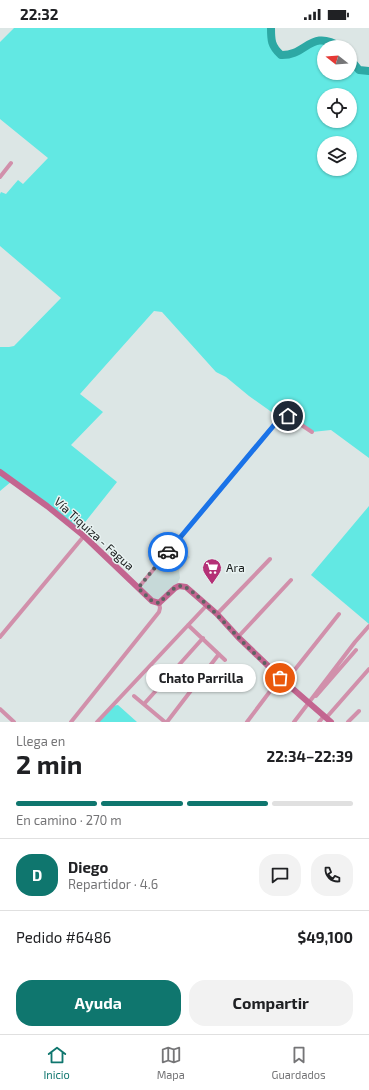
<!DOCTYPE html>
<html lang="es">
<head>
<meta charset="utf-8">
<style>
	:root { --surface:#fff; --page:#f2f2f2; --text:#202124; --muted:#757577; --line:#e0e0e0; --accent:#0f766e }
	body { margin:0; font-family:"Exo 2",sans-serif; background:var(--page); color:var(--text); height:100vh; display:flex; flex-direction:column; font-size:15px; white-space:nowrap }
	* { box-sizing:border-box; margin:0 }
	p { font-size:13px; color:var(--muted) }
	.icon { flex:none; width:22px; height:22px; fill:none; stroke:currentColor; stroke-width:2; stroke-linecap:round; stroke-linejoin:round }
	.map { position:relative; height:694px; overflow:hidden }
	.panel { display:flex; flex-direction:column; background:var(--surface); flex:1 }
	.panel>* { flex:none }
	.needle { width:26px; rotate:287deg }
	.fabs { position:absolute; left:317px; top:12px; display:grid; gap:8px }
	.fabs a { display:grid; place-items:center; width:40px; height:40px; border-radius:50%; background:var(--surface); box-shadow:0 1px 3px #0004; font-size:20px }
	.pin { position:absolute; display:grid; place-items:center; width:34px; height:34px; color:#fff; margin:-17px; border:2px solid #fff; border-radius:50%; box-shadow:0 1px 4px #0007 }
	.courier { position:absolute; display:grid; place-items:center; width:40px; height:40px; margin:-20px; border:3px solid #1a73e8; border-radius:50%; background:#fff; color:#222; box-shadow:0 1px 5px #0007 }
	.bubble { position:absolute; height:28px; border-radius:14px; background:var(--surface); box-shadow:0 1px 3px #0004; font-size:13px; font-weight:700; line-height:28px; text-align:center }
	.overview em { font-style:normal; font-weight:700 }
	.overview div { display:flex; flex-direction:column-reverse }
	.overview { display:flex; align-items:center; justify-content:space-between; height:68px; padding:0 16px }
	h1 { font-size:26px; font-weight:700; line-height:30px }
	.bar { display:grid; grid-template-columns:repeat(4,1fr); gap:6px 4px; align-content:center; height:48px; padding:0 16px }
	.bar i { height:5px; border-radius:3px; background:var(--line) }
	.bar .active { background:var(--accent) }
	.bar p { grid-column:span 4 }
	.line { display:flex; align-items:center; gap:10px; padding:0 16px; border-top:1px solid var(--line) }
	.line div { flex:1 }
	.round { display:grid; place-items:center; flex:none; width:42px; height:42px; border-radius:16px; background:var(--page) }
	.action { display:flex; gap:8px; margin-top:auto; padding:8px 16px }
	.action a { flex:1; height:46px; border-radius:16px; background:var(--accent); color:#fff; font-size:16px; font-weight:700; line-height:46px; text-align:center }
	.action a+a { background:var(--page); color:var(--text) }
	.status { display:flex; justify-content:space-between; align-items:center; height:28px; padding:0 20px; background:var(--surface); direction:ltr }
	.status svg { height:11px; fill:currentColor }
	.menu { display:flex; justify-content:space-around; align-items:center; height:56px; border-top:1px solid var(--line); background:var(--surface); font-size:11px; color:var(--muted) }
	.menu a { display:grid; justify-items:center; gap:2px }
	.menu .active { color:var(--accent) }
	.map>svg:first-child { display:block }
	.built { fill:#c6d9d8 }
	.green { fill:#62e8e3; fill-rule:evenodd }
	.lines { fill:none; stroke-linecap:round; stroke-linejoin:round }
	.river { stroke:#2da8a4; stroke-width:8 }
	.street { stroke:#d190ab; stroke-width:4 }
	.secondary { stroke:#c36590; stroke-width:6 }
	.done { stroke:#5e6363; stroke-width:4; stroke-dasharray:0 7.2 }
	.route { stroke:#1a73e8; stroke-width:5 }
	.labels { text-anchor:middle; stroke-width:3; stroke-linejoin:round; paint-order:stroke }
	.street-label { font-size:12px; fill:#1a1d1d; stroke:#e9f3f2 }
	.poi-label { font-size:12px; fill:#1a1d1d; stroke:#e9f3f2; text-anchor:start }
</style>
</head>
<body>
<div class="status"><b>22:32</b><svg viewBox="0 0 49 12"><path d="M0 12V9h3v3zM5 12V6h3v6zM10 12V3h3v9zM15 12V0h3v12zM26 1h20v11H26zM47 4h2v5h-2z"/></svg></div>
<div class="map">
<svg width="369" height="694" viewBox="0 0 369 694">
	<rect width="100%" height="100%" fill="#dce6e5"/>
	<!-- built -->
	<path class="built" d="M 174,517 L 190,529 L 179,542 L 180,550 L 175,560 L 155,574 L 140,558 Z"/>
	<!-- green -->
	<path class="green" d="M 14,0 L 271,0 C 271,12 271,18 281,26 C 308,28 309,0 341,19 L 324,19 L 324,45 L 350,45 L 350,31 L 359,42 L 369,43 L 369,430 L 331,402 L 312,404 L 288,388 L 280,390 L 249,368 L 226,349 L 216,344 L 162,284 L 154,283 L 80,366 L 103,384 L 71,417 L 117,454 L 78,503 L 12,453 L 0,463 L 0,319 L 9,319 L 14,318 L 61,270 L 0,218 L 0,166 L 1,164 L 6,166 L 18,152 L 23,156 L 48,130 L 0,91 L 0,14 ZM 324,67 L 350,67 L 350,93 L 324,93 ZM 324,115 L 350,115 L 350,141 L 324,141 Z
		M 369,478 L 369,596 L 311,547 Z
		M 118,677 L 137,694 L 97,694 L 112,678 Z"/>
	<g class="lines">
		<!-- river -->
		<path class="river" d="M 271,0 C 271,12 271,18 281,27 C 307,28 310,0 341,19
			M 350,31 L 359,42 L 369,43"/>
		<!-- street -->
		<path class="street" d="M 0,149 L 11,135
			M 138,560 L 280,390 L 284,387 L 288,388 L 312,404
			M 217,586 L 270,531
			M 188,597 L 225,632
			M 0,609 L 84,508
			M 238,609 L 291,552
			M 285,654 L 339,586
			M 134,668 L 165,694
			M 316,668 L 356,622
			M 144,676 L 203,610
			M 0,681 L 14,694
			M 326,690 L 369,641
			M 71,694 L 159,584 L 160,580 L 159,575
			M 97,694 L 207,577
			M 167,694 L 219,626
			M 247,694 L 280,650
			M 294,694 L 355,614 L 369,598
			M 319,694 L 324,688
			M 348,694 L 359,683"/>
		<!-- secondary -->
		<path class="secondary" d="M 0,444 L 47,478 L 84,508 L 152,573 L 159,575 L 175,560 L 179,558 L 186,559 L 217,586 L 238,609 L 285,654 L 331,694"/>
	</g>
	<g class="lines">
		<!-- done -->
		<path class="done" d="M 168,524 L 138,560 L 152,573 L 159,575 C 165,570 173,558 181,558 C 191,557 229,600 238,609 C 251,623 266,636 280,650"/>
		<!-- route -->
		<path class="route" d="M 168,524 L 280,390 L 284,387 L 288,388"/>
	</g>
	<!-- icons -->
	<defs>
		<g id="supermarket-pin" transform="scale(1)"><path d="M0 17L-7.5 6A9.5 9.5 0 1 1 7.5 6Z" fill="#b43076" stroke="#e9f3f2"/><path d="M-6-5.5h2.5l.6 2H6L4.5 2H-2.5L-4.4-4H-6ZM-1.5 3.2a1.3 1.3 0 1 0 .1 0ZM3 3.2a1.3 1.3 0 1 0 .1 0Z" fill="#fff"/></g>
	</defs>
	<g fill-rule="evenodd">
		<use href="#supermarket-pin" x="212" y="540"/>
	</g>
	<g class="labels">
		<!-- street labels -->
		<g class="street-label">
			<text transform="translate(94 506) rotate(42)" y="4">Vía Tiquiza - Fagua</text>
		</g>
		<!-- poi labels -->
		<g class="poi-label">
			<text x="226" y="544">Ara</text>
		</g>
	</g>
</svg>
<div class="fabs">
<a><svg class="needle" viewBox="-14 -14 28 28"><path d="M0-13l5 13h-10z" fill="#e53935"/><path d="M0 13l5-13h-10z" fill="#757577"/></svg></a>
<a><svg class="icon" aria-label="locate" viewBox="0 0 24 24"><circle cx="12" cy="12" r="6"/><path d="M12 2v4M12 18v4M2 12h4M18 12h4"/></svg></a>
<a><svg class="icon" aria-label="layers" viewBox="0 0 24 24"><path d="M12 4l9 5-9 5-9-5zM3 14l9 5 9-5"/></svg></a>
</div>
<div class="pin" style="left:280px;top:650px;background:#ea580c"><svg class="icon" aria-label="bag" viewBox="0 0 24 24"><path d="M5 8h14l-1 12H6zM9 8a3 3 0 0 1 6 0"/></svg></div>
<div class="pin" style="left:288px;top:388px;background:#1f2937"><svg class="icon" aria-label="home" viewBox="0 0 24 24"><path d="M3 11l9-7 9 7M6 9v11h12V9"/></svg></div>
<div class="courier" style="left:168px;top:524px"><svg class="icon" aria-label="car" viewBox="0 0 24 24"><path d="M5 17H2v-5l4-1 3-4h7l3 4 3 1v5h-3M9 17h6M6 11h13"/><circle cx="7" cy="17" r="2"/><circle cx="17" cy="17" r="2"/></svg></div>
<div class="bubble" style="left:146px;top:636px;width:110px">Chato Parrilla</div>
</div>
<section class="panel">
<div class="overview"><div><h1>2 min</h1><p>Llega en</p></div><em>22:34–22:39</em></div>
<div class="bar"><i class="active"></i><i class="active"></i><i class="active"></i><i></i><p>En camino · 270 m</p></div>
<div class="line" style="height:72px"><b class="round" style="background:var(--accent);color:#fff">D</b><div><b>Diego</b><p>Repartidor · 4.6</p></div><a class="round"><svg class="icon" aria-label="chat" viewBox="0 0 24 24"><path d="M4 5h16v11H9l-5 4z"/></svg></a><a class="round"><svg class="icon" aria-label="phone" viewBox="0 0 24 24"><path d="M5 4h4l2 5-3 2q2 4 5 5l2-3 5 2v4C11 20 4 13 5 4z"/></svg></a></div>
<div class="line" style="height:52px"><div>Pedido #6486</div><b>$49,100</b></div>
<div class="action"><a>Ayuda</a><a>Compartir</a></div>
</section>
<nav class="menu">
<a class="active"><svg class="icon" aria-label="home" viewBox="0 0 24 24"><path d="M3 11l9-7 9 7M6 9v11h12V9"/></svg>Inicio</a>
<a><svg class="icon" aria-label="map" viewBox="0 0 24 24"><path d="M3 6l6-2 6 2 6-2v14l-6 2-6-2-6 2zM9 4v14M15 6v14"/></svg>Mapa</a>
<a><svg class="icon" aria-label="saved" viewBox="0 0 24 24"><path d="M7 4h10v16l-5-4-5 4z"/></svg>Guardados</a>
</nav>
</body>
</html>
